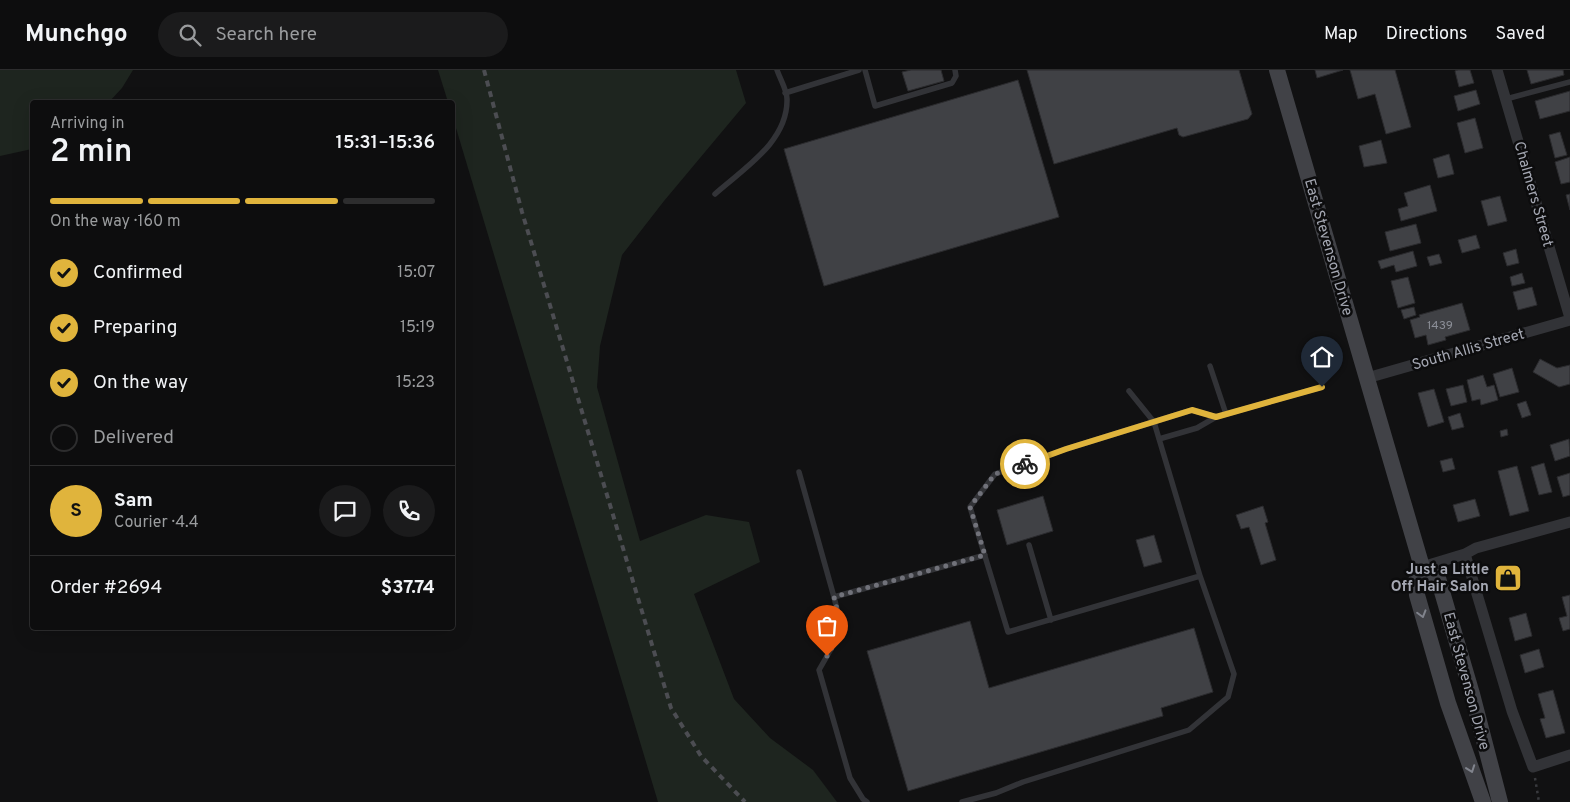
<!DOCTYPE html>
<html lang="en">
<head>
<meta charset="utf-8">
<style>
	:root { --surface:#0d0d0e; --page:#1b1b1c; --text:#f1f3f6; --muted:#9a9c9e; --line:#2d2d2e; --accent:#e0b43c }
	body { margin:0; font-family:Overpass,sans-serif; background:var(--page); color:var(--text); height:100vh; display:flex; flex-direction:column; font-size:19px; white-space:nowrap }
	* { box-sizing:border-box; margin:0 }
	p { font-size:16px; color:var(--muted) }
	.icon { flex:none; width:28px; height:28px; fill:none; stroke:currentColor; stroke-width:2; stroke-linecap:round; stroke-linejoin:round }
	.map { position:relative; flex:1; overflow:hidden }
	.sheet { position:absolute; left:30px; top:30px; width:425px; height:530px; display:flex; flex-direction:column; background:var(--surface); border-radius:5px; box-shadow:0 5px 20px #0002,0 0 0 1px var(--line) }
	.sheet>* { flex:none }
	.pin { position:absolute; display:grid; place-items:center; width:42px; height:42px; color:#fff; margin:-51px -21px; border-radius:50% 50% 50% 0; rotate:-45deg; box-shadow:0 0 5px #0007 }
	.pin .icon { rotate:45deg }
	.courier { position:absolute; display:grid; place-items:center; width:50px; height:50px; margin:-25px; border:4px solid #e0b43c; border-radius:50%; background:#fff; color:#222; box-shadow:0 1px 6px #0007 }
	.headline em { font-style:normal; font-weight:600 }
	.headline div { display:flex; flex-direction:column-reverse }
	.headline { display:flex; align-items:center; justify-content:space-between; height:85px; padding:0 20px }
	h1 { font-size:32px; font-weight:600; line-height:38px }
	.bar { display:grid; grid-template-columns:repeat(4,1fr); gap:8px 5px; align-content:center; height:60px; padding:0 20px }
	.bar i { height:6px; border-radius:4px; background:var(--line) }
	.bar .selected { background:var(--accent) }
	.bar p { grid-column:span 4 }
	.line { display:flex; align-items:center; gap:12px; padding:0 20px; border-top:1px solid var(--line) }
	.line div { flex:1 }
	.round { display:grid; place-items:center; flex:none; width:52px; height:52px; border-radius:26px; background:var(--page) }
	ol { padding:0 20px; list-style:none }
	li { display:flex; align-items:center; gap:15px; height:55px }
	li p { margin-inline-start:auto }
	li .icon { padding:5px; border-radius:50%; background:var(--accent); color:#111; stroke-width:4 }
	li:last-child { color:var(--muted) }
	li i { width:28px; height:28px; border:2px solid var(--line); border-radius:50% }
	header { display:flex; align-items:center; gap:30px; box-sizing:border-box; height:70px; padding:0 25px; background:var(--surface); border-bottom:1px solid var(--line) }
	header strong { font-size:24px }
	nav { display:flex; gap:28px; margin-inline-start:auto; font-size:18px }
	.search { width:350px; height:45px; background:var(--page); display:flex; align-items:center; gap:12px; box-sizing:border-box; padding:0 18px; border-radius:28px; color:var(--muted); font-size:19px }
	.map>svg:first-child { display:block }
	.green { fill:#1e251f }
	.building { fill:#404145; stroke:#2b2b2e }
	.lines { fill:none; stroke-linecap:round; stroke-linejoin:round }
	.path { stroke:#393a3e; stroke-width:2.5; stroke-dasharray:2.5 4; stroke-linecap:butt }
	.service { stroke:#323337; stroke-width:5.5 }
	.minor { stroke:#323337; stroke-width:11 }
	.secondary { stroke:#414247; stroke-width:16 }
	.rail { stroke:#4c4d52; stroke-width:4; stroke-dasharray:6 5; stroke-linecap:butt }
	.oneway { stroke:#81848d }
	.done { stroke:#71727a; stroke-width:5; stroke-dasharray:0 9 }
	.route { stroke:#e0b43c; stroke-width:6 }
	.labels { text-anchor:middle; stroke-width:5; stroke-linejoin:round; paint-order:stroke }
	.number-label { font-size:12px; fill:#8b8e97 }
	.street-label { font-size:15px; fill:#a4a7b2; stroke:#0c0c0d }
	.poi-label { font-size:15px; font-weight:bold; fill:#a4a7b2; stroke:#0c0c0d; text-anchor:end }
</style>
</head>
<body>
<header>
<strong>Munchgo</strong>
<div class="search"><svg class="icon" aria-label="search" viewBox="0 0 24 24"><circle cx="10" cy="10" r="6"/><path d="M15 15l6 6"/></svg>Search here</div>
<nav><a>Map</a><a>Directions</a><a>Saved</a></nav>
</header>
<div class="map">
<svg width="1570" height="732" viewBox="0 0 1570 732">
	<rect width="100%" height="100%" fill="#111112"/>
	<!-- green -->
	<path class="green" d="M 0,0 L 133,0 L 122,18 L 109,32 L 32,32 L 32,79 L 0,86 Z
		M 438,0 L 736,0 L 746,33 L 664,131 L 622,185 L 600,276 L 597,317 L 640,471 L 706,445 L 749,452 L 760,492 L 694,524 L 734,629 L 770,668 L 813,700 L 837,732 L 658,732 L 453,48 L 452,32 L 448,32 Z"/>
	<!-- building -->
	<path class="building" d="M 911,0 L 941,0 L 944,11 L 908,21 L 902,2 Z
		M 1027,0 L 1239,0 L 1252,44 L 1248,49 L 1183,67 L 1179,65 L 1177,58 L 1054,94 Z
		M 1315,0 L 1343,0 L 1317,8 Z
		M 1350,0 L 1395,0 L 1411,57 L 1386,64 L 1375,24 L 1358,29 Z
		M 1458,0 L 1470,0 L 1474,13 L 1459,17 L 1455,1 Z
		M 1527,0 L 1563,0 L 1564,5 L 1531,14 Z
		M 1018,10 L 1059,147 L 824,216 L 784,79 Z
		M 1476,20 L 1480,34 L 1458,41 L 1454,26 Z
		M 1570,21 L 1570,41 L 1540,49 L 1535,31 Z
		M 1475,48 L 1483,78 L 1465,83 L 1457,53 Z
		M 1560,62 L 1567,85 L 1555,88 L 1549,65 Z
		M 1381,70 L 1387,93 L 1364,97 L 1359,76 Z
		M 1449,84 L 1454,104 L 1438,108 L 1433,89 Z
		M 1570,87 L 1570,112 L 1561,114 L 1555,92 Z
		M 1430,115 L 1437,141 L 1401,151 L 1398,139 L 1408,136 L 1404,123 Z
		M 1570,124 L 1570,140 L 1566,125 Z
		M 1500,126 L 1507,151 L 1488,156 L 1481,131 Z
		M 1416,154 L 1421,173 L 1390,181 L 1385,162 Z
		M 1476,165 L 1480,178 L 1462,183 L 1458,170 Z
		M 1516,179 L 1519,193 L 1507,196 L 1503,183 Z
		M 1413,181 L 1417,196 L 1396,202 L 1394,195 L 1381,199 L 1378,191 Z
		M 1439,184 L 1442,193 L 1430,196 L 1427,187 Z
		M 1522,203 L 1525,213 L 1512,216 L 1510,207 Z
		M 1408,207 L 1415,233 L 1398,238 L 1391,211 Z
		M 1532,217 L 1537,235 L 1518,240 L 1513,222 Z
		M 1462,233 L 1470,260 L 1445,267 L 1446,270 L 1428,275 L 1426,265 L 1415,268 L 1410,250 L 1420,247 L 1419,245 Z
		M 1414,237 L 1416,245 L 1404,249 L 1401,240 Z
		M 1540,289 L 1557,298 L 1570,295 L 1570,314 L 1559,317 L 1533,302 Z
		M 1512,298 L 1519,322 L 1500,327 L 1493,304 Z
		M 1483,305 L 1487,317 L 1494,315 L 1498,330 L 1481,335 L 1480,329 L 1472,331 L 1467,310 Z
		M 1463,315 L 1467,332 L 1451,336 L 1446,319 Z
		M 1434,319 L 1444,352 L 1428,357 L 1418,323 Z
		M 1526,331 L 1531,345 L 1522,348 L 1517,334 Z
		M 1460,343 L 1464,357 L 1452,360 L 1448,347 Z
		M 1507,359 L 1508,365 L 1501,367 L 1500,361 Z
		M 1569,369 L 1570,386 L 1555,391 L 1550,375 Z
		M 1452,388 L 1455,399 L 1443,402 L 1440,391 Z
		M 1544,393 L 1552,422 L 1539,425 L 1531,397 Z
		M 1517,396 L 1529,441 L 1510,446 L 1498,401 Z
		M 1570,403 L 1570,425 L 1563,427 L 1557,407 Z
		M 1043,426 L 1053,461 L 1007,475 L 997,440 Z
		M 1475,429 L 1480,446 L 1458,452 L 1453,435 Z
		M 1263,436 L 1268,452 L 1265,453 L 1276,490 L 1261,495 L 1249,457 L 1241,459 L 1236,445 Z
		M 1154,465 L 1162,492 L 1144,497 L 1136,470 Z
		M 1514,497 L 1519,514 L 1502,519 L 1497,502 Z
		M 1570,525 L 1570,559 L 1563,561 L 1559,548 L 1567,546 L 1562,527 Z
		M 1526,543 L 1532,566 L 1515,571 L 1509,548 Z
		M 970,551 L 989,618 L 1194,558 L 1213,622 L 1161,638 L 1163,646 L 908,721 L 867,581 Z
		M 1539,579 L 1544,597 L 1525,603 L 1520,585 Z
		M 1553,620 L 1565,663 L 1546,668 L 1540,649 L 1545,648 L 1538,624 Z"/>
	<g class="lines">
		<!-- path -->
		<path class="path" d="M 1535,708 L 1539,732"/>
		<!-- service -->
		<path class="service" d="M 865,0 L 875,36 L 952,13 L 956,6 L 955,0
			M 785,23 L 859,0
			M 1506,29 L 1570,12
			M 715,124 C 743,99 788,72 787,29 C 787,20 780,9 777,0
			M 1210,296 L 1226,344
			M 1129,321 L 1154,352 L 1200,506 L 1008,562 L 970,437 L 995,404 L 1066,379 L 1192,340 L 1216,347 L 1322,317
			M 1159,369 L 1197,358 L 1216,347
			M 799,402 L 834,527 L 985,485
			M 1029,475 L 1051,550
			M 834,527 L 842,560 L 819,600 L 850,708 L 863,729 L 867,732
			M 962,732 L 996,723 L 1023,712 L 1189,660 L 1228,627 L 1234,604 L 1200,506"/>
		<!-- minor -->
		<path class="minor" d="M 1497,0 L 1570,248
			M 1367,308 L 1570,250
			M 1465,484 L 1512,641 L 1533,697 L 1570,685
			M 1422,497 L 1465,484 L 1476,478 L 1570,452"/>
		<!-- secondary -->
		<path class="secondary" d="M 1277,0 L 1422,497 L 1438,508 L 1472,624 L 1500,732
			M 1422,497 L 1416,511 L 1417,525 L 1448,633 L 1483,732"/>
		<!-- rail -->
		<path class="rail" d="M 484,0 L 522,142 L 671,638 L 701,686 L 745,732"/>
	</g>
	<!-- one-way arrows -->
	<defs><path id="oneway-chevron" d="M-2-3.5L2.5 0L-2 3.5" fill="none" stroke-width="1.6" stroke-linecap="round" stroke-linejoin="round" transform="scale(1.25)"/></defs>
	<g class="oneway">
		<use href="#oneway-chevron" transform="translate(1422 544) rotate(74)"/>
		<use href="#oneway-chevron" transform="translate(1471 699) rotate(70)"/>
	</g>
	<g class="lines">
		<!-- done -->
		<path class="done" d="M 827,586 L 842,560 L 834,527 L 985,485 L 970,437 L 995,404 L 1025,394"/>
		<!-- route -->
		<path class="route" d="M 1025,394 L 1066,379 L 1192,340 L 1216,347 L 1322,317"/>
	</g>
	<!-- icons -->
	<defs>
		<g id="shop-square" transform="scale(1.4375)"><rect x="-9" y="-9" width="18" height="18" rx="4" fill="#e0b43c" stroke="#0c0c0d"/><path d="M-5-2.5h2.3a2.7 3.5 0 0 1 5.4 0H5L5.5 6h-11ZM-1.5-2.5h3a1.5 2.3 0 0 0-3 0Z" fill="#111"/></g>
	</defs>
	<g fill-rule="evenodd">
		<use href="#shop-square" x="1508" y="508"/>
	</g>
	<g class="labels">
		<!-- number labels -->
		<g class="number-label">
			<text x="1440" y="259">1439</text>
		</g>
		<!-- street labels -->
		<g class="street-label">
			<text transform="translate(1534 124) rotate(74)" y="5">Chalmers Street</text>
			<text transform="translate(1329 177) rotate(74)" y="5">East Stevenson Drive</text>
			<text transform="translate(1468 279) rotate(-16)" y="5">South Allis Street</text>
			<text transform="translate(1467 611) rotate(75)" y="5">East Stevenson Drive</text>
		</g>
		<!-- poi labels -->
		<g class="poi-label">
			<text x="1489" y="504">Just a Little<tspan x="1489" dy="17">Off Hair Salon</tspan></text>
		</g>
	</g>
</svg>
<div class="pin" style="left:827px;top:586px;background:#ea580c"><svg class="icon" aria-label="bag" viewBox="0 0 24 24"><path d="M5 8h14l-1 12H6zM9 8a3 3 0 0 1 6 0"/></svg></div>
<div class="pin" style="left:1322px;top:317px;background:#1f2937"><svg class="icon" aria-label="home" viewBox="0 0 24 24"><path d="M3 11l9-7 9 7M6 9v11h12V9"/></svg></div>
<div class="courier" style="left:1025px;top:394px"><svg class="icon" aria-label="bike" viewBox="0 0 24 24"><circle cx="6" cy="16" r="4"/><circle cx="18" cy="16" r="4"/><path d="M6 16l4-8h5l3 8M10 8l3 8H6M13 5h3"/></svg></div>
<section class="sheet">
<div class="headline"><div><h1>2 min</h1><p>Arriving in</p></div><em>15:31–15:36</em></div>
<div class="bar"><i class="selected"></i><i class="selected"></i><i class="selected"></i><i></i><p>On the way · 160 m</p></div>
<ol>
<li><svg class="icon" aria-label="check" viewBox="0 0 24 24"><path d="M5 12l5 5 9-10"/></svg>Confirmed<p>15:07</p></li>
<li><svg class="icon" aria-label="check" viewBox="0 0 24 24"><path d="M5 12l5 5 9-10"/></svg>Preparing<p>15:19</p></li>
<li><svg class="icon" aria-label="check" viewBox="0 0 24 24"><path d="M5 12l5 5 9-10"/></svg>On the way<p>15:23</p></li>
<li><i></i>Delivered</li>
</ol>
<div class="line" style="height:90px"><b class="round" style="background:var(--accent);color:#111">S</b><div><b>Sam</b><p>Courier · 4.4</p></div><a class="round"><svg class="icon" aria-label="chat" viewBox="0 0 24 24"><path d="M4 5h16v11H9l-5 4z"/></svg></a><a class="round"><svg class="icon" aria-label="phone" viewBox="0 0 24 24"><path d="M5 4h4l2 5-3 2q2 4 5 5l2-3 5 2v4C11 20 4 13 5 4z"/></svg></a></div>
<div class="line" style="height:65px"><div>Order #2694</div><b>$37.74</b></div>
</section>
</div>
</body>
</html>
